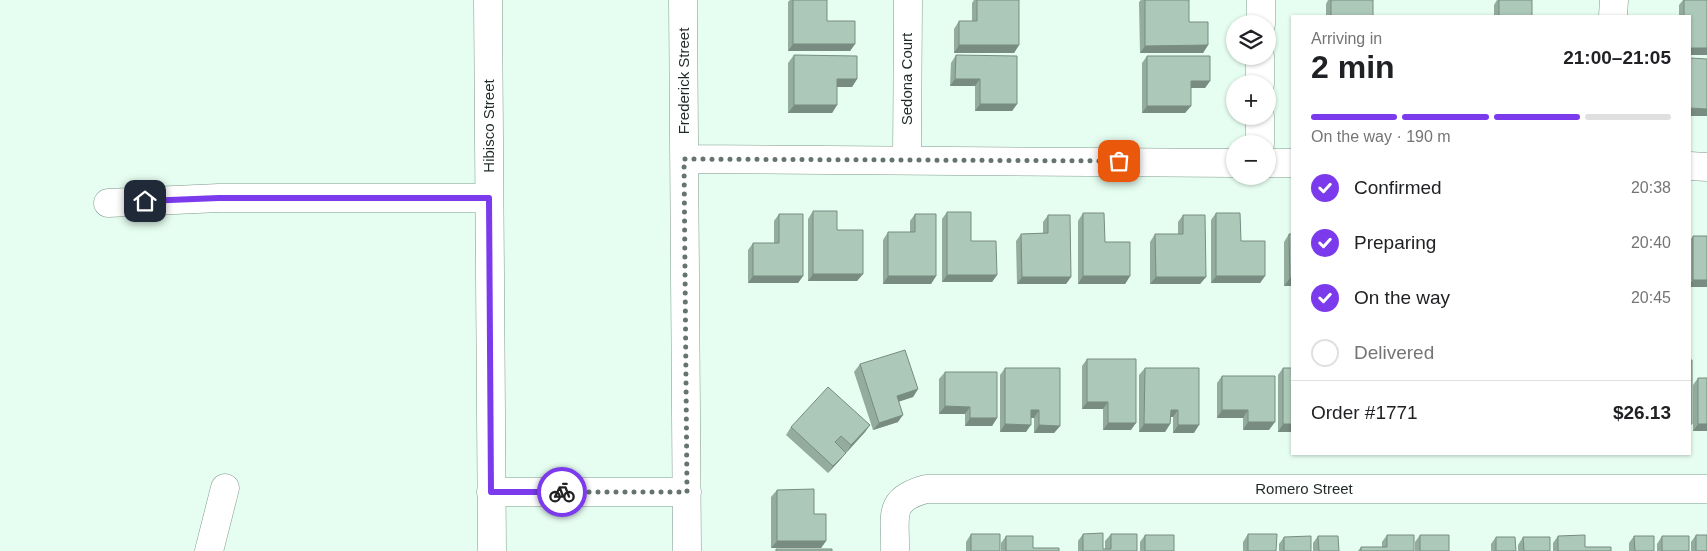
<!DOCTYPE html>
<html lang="en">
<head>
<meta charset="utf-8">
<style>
	:root { --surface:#fff; --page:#f2f2f2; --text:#202124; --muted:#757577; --line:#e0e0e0; --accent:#7c3aed }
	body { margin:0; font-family:Arial,sans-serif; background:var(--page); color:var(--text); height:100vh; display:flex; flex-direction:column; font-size:19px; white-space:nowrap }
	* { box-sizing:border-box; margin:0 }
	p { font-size:16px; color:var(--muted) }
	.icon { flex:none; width:28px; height:28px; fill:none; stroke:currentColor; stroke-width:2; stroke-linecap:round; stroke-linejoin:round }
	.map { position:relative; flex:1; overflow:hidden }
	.sheet { position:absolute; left:1291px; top:15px; width:400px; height:440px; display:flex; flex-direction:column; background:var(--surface); border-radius:0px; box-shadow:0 1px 4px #0004 }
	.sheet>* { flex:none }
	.controls { position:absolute; left:1226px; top:15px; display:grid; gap:10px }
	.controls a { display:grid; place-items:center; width:50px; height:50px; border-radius:50%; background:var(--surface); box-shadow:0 1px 4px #0004; font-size:25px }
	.pin { position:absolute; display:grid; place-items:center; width:42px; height:42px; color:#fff; margin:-21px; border-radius:10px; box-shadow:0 2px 8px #0006 }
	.courier { position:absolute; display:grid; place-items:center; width:50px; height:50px; margin:-25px; border:4px solid #7c3aed; border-radius:50%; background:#fff; color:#222; box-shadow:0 1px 6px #0007 }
	.summary em { font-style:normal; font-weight:800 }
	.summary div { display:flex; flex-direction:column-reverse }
	.summary { display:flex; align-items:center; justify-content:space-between; height:85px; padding:0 20px }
	h1 { font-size:32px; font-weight:800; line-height:38px }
	.bar { display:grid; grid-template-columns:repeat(4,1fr); gap:8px 5px; align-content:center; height:60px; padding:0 20px }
	.bar i { height:6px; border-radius:4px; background:var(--line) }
	.bar .on { background:var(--accent) }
	.bar p { grid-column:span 4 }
	.line { display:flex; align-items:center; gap:12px; padding:0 20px; border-top:1px solid var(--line) }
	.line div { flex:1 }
	ol { padding:0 20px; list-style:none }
	li { display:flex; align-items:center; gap:15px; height:55px }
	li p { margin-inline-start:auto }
	li .icon { padding:5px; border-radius:50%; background:var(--accent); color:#fff; stroke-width:4 }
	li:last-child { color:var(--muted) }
	li i { width:28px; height:28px; border:2px solid var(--line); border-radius:50% }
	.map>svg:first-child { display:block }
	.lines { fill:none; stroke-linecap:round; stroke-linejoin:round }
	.minor-casing { stroke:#7e998a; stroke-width:29 }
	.minor { stroke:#fff; stroke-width:28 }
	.wall { fill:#94ac9e }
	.shaded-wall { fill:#788c81 }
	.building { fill:#acc8b8; stroke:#788c81 }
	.done { stroke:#65746c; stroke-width:5; stroke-dasharray:0 9 }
	.route { stroke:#7c3aed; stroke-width:6 }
	.labels { text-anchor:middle; stroke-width:4; stroke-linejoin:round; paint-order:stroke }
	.street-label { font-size:15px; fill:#1f2a24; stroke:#fff }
</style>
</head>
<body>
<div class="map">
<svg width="1707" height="551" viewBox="0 0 1707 551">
	<rect width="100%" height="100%" fill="#e6fef1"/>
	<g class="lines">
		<!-- minor casing -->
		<g class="minor-casing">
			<path id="minor" d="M 488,0 L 492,551
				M 683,0 L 687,551
				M 1613,16 L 1614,0
				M 1261,24 L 1261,0
				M 1260,84 L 1260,56
				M 1260,144 L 1260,116
				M 684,159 L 1235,163
				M 907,159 L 908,0
				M 1268,163 L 1292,163
				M 1690,166 L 1707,167
				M 108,203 L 219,198 L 489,198
				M 491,492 L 687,492
				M 209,551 L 225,488
				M 895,551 C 896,516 886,500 926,489 L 1707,489"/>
		</g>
		<!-- minor -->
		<use href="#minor" class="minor"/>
	</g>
	<!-- wall -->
	<path class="wall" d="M 790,0 L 827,0 L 827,21 L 855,44 L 850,51 L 788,51 L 788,2 Z
		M 974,0 L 1019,0 L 1019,45 L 1014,53 L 954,53 L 954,29 L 959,21 L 972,21 L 972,3 Z
		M 1141,0 L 1189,0 L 1189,22 L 1208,45 L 1203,53 L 1140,53 L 1139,2 Z
		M 1328,0 L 1373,0 L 1373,16 L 1326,16 L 1326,4 Z
		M 1497,0 L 1532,0 L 1532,16 L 1494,16 L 1494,5 Z
		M 1683,0 L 1707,0 L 1707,55 L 1690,55 L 1690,16 L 1679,16 L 1679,5 Z
		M 794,55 L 857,79 L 852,87 L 837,87 L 837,105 L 832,113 L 788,113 L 788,63 Z
		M 956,55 L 1017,104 L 1012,111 L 975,111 L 975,86 L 950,86 L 951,63 Z
		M 1147,56 L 1210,81 L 1205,88 L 1191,88 L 1191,106 L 1185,113 L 1142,113 L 1142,63 Z
		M 813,211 L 837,230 L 863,274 L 857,281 L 808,281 L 808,219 Z
		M 947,212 L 971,241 L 997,275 L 992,282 L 942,282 L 942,219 Z
		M 1083,213 L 1130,276 L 1125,284 L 1078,284 L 1078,221 Z
		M 1216,213 L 1265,276 L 1260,283 L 1211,283 L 1211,220 Z
		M 779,214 L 803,276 L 798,283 L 748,283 L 748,250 L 753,243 L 774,243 L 774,221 Z
		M 915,214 L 936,276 L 931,284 L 883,284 L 883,240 L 888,232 L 910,232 L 910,221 Z
		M 1048,215 L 1071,277 L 1066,284 L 1017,284 L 1016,241 L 1021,234 L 1043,233 L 1043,222 Z
		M 1183,215 L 1206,277 L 1200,284 L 1150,284 L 1150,242 L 1155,234 L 1178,234 L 1178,222 Z
		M 1289,234 L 1292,286 L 1284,286 L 1284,242 Z
		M 1693,236 L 1707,287 L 1690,287 L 1690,240 Z
		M 1087,359 L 1131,430 L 1103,430 L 1103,409 L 1082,409 L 1082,366 Z
		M 860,364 L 918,389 L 913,397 L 899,401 L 898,422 L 873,430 L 854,372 Z
		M 1005,368 L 1060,426 L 1054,433 L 1034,433 L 1034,418 L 1031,418 L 1026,432 L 1000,432 L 1000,375 Z
		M 1145,368 L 1199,368 L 1194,433 L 1173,433 L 1173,417 L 1171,417 L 1170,424 L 1165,432 L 1139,432 L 1139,375 Z
		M 1283,368 L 1292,432 L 1278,432 L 1278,375 Z
		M 945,372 L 997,418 L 992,426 L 965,426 L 965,414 L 939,414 L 939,379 Z
		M 1222,376 L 1269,430 L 1243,430 L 1243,418 L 1217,418 L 1217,383 Z
		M 1698,378 L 1707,431 L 1693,431 L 1693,385 Z
		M 870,425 L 865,432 L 828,473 L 786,435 L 791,427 Z
		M 777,490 L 814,514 L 826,541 L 821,548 L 771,548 L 771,497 Z
		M 971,534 L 1000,551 L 966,551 L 966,542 Z
		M 1083,534 L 1103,549 L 1105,549 L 1105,541 L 1111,534 L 1137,551 L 1078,551 L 1078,541 Z
		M 1248,534 L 1276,551 L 1243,551 L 1243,542 Z
		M 1145,535 L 1174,551 L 1140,551 L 1140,542 Z
		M 1387,535 L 1414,551 L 1358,551 L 1361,547 L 1382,547 L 1382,542 Z
		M 1420,535 L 1449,551 L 1415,551 L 1415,542 Z
		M 1696,535 L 1707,551 L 1691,551 L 1691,542 Z
		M 1006,536 L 1033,548 L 1059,551 L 1001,551 L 1001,543 Z
		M 1318,536 L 1339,551 L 1313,551 L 1313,543 Z
		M 1558,536 L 1585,547 L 1611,551 L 1553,551 L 1553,543 Z
		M 1634,536 L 1654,551 L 1629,551 L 1629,543 Z
		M 1662,536 L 1689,551 L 1657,551 L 1657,544 Z
		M 1284,537 L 1311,551 L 1279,551 L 1279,544 Z
		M 1496,537 L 1516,551 L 1491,551 L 1491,544 Z
		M 1523,537 L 1550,551 L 1518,551 L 1518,545 Z"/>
	<!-- shaded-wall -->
	<path class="shaded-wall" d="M 793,44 L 855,44 L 850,51 L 788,51 Z
		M 959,45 L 1019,45 L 1014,53 L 954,53 Z
		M 1208,45 L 1203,53 L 1140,53 L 1145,46 Z
		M 1690,48 L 1707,48 L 1707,55 L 1690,55 Z
		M 837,79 L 857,79 L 852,87 L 832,87 Z
		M 955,79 L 980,79 L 975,86 L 950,86 Z
		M 1191,81 L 1210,81 L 1205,88 L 1186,88 Z
		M 980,104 L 1017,104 L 1012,111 L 975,111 Z
		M 794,105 L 837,105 L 832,113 L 788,113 Z
		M 1147,106 L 1191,106 L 1185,113 L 1142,113 Z
		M 1690,108 L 1707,109 L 1707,116 L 1690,116 Z
		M 813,274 L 863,274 L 857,281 L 808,281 Z
		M 947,275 L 997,275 L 992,282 L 942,282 Z
		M 753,276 L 803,276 L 798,283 L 748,283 Z
		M 888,276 L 936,276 L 931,284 L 883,284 Z
		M 1083,276 L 1130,276 L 1125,284 L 1078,284 Z
		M 1216,276 L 1265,276 L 1260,283 L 1211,283 Z
		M 1022,277 L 1071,277 L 1066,284 L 1017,284 Z
		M 1156,277 L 1206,277 L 1200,284 L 1150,284 Z
		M 1290,278 L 1292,278 L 1292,286 L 1284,286 Z
		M 1693,280 L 1707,280 L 1707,287 L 1690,287 L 1690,284 Z
		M 918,389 L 913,397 L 892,404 L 897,396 Z
		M 1087,402 L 1108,402 L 1103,409 L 1082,409 Z
		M 945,406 L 970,407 L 965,414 L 939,414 Z
		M 1031,410 L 1039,410 L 1034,418 L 1026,418 Z
		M 1171,410 L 1178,410 L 1173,417 L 1166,417 Z
		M 1222,410 L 1248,410 L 1243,418 L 1217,418 Z
		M 903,415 L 898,422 L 873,430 L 879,423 Z
		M 970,418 L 997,418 L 992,426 L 965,426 Z
		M 1248,422 L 1275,422 L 1269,430 L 1243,430 Z
		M 1108,423 L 1136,423 L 1131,430 L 1103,430 Z
		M 1005,424 L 1031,425 L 1026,432 L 1000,432 Z
		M 1144,424 L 1170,424 L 1165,432 L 1139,432 Z
		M 1283,424 L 1292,424 L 1292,432 L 1278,432 Z
		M 1698,424 L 1707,424 L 1707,431 L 1693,431 Z
		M 870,425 L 865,432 L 846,453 L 851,445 Z
		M 1039,425 L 1060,426 L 1054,433 L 1034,433 Z
		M 1178,425 L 1199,425 L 1194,433 L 1173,433 Z
		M 846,453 L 840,460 L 828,473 L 833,466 Z
		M 777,541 L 826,541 L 821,548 L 771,548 Z"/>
	<!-- building -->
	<path class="building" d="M 793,0 L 827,0 L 827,21 L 855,21 L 855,44 L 793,44 Z
		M 977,0 L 1019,0 L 1019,45 L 959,45 L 959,21 L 977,21 Z
		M 1145,0 L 1189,0 L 1189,22 L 1208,22 L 1208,45 L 1145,46 Z
		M 1331,0 L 1373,0 L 1373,16 L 1331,16 Z
		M 1499,0 L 1532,0 L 1532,16 L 1499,16 Z
		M 1684,0 L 1707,0 L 1707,48 L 1690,48 L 1690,16 L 1684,16 Z
		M 794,55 L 857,56 L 857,79 L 837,79 L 837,105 L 794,105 Z
		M 956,55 L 1017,56 L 1017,104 L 980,104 L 980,79 L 955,79 Z
		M 1147,56 L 1210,56 L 1210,81 L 1191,81 L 1191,106 L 1147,106 Z
		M 1690,58 L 1707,59 L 1707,109 L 1690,108 Z
		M 813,211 L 837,211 L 837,230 L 863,230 L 863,274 L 813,274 Z
		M 947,212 L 971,212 L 971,241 L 996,241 L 997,275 L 947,275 Z
		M 1083,213 L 1104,213 L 1105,242 L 1130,242 L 1130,276 L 1083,276 Z
		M 1216,213 L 1240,213 L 1241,241 L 1265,241 L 1265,276 L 1216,276 Z
		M 779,214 L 803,214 L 803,276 L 753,276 L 753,243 L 779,243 Z
		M 915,214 L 936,214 L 936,276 L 888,276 L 888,232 L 915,232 Z
		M 1048,215 L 1070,215 L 1071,277 L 1022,277 L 1021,234 L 1048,233 Z
		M 1183,215 L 1205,215 L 1206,277 L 1156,277 L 1155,234 L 1183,234 Z
		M 1289,234 L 1292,234 L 1292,278 L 1290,278 Z
		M 1693,236 L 1707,236 L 1707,280 L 1693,280 Z
		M 905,350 L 918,389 L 897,396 L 903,415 L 879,423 L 860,364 Z
		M 1087,359 L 1136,359 L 1136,423 L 1108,423 L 1108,402 L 1087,402 Z
		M 1690,360 L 1692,360 L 1692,424 L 1690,424 Z
		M 1005,368 L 1060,368 L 1060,426 L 1039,425 L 1039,410 L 1031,410 L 1031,425 L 1005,424 Z
		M 1145,368 L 1199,368 L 1199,425 L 1178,425 L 1178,410 L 1171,410 L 1170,424 L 1144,424 Z
		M 1283,368 L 1292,368 L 1292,424 L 1283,424 Z
		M 945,372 L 997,372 L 997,418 L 970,418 L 970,407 L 945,406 Z
		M 1222,376 L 1275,376 L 1275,422 L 1248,422 L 1248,410 L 1222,410 Z
		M 1698,378 L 1707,378 L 1707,424 L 1698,424 Z
		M 828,387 L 870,425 L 851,445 L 841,436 L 835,442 L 846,453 L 833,466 L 791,427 Z
		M 814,489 L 814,514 L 826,514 L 826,541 L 777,541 L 777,490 Z
		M 1103,533 L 1103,549 L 1111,549 L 1111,534 L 1137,534 L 1137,551 L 1083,551 L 1083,534 Z
		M 971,534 L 1000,534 L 1000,551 L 971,551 Z
		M 1248,534 L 1277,534 L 1276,551 L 1248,551 Z
		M 1145,535 L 1174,535 L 1174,551 L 1145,551 Z
		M 1387,535 L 1414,535 L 1414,551 L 1361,551 L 1361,547 L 1387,547 Z
		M 1420,535 L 1449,535 L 1449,551 L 1420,551 Z
		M 1585,535 L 1585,547 L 1611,547 L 1611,551 L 1558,551 L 1558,536 Z
		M 1696,535 L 1707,535 L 1707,551 L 1696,551 Z
		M 1006,536 L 1033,536 L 1033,548 L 1059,548 L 1059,551 L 1006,551 Z
		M 1311,536 L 1311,551 L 1284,551 L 1284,537 Z
		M 1318,536 L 1338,536 L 1339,551 L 1319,551 Z
		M 1634,536 L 1654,536 L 1654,551 L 1635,551 Z
		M 1662,536 L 1689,536 L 1689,551 L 1662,551 Z
		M 1496,537 L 1515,537 L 1516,551 L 1496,551 Z
		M 1523,537 L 1550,537 L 1550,551 L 1524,551 Z
		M 776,549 L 832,549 L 832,551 L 776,551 Z"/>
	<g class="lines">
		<!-- done -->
		<path class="done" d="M 562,492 L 687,492 L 684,159 L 1119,161"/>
		<!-- route -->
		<path class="route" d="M 145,201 L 219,198 L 489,198 L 491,492 L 562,492"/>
	</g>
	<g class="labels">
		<!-- street labels -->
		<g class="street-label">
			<text transform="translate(907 79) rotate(-90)" y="5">Sedona Court</text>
			<text transform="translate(684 81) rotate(-90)" y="5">Frederick Street</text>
			<text transform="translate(489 126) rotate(-90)" y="5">Hibisco Street</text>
			<text x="1304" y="494">Romero Street</text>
		</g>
	</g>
</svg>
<div class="controls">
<a><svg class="icon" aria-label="layers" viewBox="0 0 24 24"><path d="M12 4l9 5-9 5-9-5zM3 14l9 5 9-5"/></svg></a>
<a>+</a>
<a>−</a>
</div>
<div class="pin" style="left:1119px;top:161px;background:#ea580c"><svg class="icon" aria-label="bag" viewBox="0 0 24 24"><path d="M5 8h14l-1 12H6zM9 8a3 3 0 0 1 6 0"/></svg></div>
<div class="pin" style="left:145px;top:201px;background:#1f2937"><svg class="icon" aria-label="home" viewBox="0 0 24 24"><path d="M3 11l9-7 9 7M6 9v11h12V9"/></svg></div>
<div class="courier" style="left:562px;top:492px"><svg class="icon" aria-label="bike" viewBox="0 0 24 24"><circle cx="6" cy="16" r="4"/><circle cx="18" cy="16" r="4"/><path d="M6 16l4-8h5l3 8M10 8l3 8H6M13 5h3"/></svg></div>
<section class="sheet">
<div class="summary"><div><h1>2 min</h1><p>Arriving in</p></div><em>21:00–21:05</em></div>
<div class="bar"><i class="on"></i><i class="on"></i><i class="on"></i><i></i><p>On the way · 190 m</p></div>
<ol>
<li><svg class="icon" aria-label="check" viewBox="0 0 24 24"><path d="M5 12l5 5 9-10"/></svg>Confirmed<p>20:38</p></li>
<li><svg class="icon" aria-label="check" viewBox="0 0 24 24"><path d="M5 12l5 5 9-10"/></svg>Preparing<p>20:40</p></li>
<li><svg class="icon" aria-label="check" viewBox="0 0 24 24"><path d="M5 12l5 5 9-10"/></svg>On the way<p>20:45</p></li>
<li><i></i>Delivered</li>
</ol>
<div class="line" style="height:65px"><div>Order #1771</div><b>$26.13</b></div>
</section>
</div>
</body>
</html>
